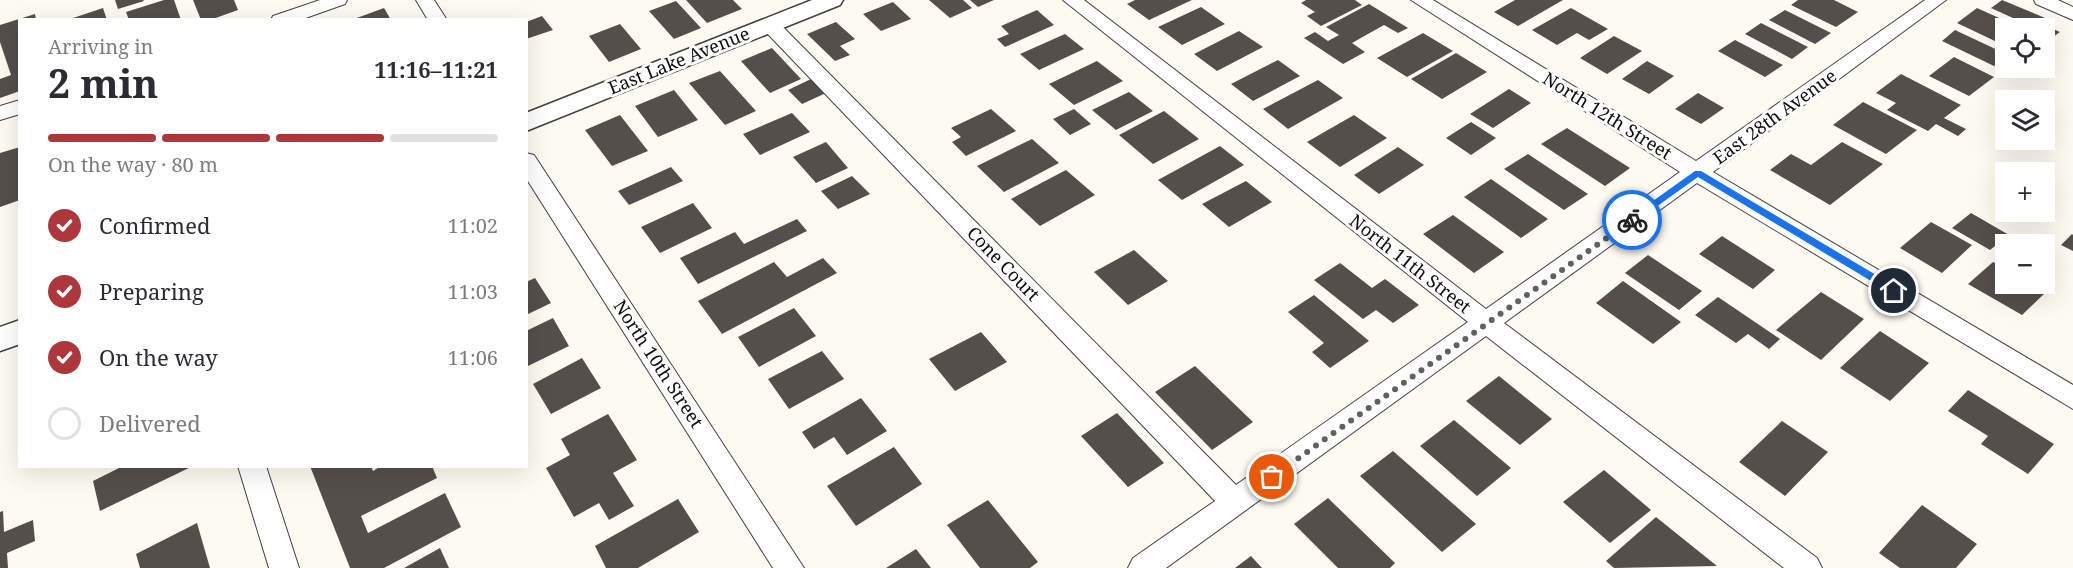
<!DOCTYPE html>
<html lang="en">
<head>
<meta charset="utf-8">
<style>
	:root { --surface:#fff; --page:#f2f2f3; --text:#2b2b33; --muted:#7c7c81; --line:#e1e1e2; --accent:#ad373a }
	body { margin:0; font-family:"Noto Serif",serif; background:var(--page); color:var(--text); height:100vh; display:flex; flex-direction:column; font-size:22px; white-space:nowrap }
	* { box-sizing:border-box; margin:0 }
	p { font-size:20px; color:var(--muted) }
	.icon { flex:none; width:33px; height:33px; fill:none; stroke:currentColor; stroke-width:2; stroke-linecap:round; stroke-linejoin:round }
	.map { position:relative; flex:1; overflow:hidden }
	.details { position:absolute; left:18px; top:18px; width:510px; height:450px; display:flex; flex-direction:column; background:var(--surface); border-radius:0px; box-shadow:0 6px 24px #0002 }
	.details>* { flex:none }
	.controls { position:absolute; left:1995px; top:18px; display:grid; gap:12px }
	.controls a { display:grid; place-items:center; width:60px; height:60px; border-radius:0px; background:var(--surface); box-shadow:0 6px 24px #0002; font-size:30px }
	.pin { position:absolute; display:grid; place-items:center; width:51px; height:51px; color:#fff; margin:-26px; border:3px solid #fff; border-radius:50%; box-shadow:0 2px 6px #0007 }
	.courier { position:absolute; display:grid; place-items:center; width:60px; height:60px; margin:-30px; border:4px solid #1a73e8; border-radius:50%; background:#fff; color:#222; box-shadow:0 2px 8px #0007 }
	.headline em { font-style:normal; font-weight:700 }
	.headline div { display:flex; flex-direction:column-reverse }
	.headline { display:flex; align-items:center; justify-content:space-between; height:102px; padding:0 30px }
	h1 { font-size:39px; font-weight:700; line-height:45px }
	.bar { display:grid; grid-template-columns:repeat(4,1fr); gap:9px 6px; align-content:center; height:72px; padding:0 30px }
	.bar i { height:8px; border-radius:4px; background:var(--line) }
	.bar .selected { background:var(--accent) }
	.bar p { grid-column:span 4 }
	ol { padding:0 30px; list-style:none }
	li { display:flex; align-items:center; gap:18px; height:66px }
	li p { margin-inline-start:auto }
	li .icon { padding:6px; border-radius:50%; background:var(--accent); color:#fff; stroke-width:4 }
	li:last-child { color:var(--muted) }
	li i { width:33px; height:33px; border:3px solid var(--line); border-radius:50% }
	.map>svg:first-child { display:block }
	.building { fill:#554f4c }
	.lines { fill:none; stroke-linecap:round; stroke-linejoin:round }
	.minor-casing { stroke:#414141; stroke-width:2 }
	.tertiary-casing { stroke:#414141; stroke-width:3 }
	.minor { fill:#fff; fill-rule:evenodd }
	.tertiary { fill:#fff; fill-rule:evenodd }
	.route { fill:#1a73e8 }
	.done { stroke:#62615d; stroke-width:6; stroke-dasharray:0 10.8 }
	.labels { text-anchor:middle; stroke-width:6; stroke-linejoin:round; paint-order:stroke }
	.street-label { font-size:18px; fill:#0e0e0e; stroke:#fff }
</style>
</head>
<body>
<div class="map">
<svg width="2073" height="568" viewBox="0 0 2073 568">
	<rect width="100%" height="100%" fill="#fdfbf1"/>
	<!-- building -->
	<path class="building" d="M 115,0 L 143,0 L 144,1 L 118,9 Z
		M 164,0 L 174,0 L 181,20 L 129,20 L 126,12 Z
		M 193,0 L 234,0 L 238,10 L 210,20 L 201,20 Z
		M 686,0 L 733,0 L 742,9 L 707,23 Z
		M 929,0 L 963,0 L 972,8 L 950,18 Z
		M 970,0 L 994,0 L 978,7 Z
		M 1135,0 L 1192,0 L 1149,20 L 1127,4 Z
		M 1306,0 L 1355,0 L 1362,5 L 1321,26 L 1307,16 L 1315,12 L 1301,3 Z
		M 1515,0 L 1563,0 L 1518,26 L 1494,12 Z
		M 1798,0 L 1834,0 L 1858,12 L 1836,27 L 1791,5 Z
		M 2002,0 L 2050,20 L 2044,25 L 2060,32 L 2053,37 L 2044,33 L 2044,28 L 2035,28 L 1991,8 Z
		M 676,1 L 701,28 L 674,39 L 649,11 Z
		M 893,2 L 911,19 L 881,31 L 863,14 Z
		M 1369,4 L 1408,28 L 1398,33 L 1384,25 L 1352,43 L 1365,52 L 1343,64 L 1304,38 L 1315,32 L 1328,41 L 1339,35 L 1326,27 Z
		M 1201,7 L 1225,24 L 1182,45 L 1158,27 Z
		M 103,8 L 107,20 L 70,20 L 70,19 Z
		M 384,8 L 391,20 L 354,20 L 354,19 Z
		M 1571,8 L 1608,29 L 1589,40 L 1577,33 L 1557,45 L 1532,30 Z
		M 1977,8 L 2017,26 L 2006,28 L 2006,36 L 1997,42 L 1957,23 Z
		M 1037,10 L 1054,25 L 1005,47 L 997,39 L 1009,34 L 1001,26 Z
		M 1785,10 L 1831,33 L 1815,44 L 1769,20 Z
		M 35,14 L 36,20 L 20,20 L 20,91 L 0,98 L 0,79 L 11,75 L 0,42 L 0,25 Z
		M 542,16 L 553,30 L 526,39 L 526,22 Z
		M 836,22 L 855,39 L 840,46 L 850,55 L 835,61 L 807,34 Z
		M 1761,23 L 1808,47 L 1792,59 L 1745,34 Z
		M 620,24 L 641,49 L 609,62 L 589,36 Z
		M 1955,30 L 2006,54 L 2006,57 L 1994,66 L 1942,41 Z
		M 1239,31 L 1263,47 L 1217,71 L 1194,54 Z
		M 1423,33 L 1453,51 L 1407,77 L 1377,58 Z
		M 1065,34 L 1084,49 L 1039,70 L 1020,54 Z
		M 1614,36 L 1642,51 L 1607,74 L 1580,58 Z
		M 1735,40 L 1783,65 L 1765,77 L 1718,51 Z
		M 772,48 L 801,79 L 770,93 L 741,61 Z
		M 1456,53 L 1487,72 L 1442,99 L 1411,79 Z
		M 1954,57 L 1994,77 L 1969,96 L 1929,76 Z
		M 1278,60 L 1300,76 L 1253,101 L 1231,84 Z
		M 1097,61 L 1123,81 L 1074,105 L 1049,84 Z
		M 1647,61 L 1674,76 L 1649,94 L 1622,79 Z
		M 720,71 L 756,111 L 725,125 L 689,83 Z
		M 1901,74 L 1961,105 L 1944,118 L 1966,129 L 1958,136 L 1936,124 L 1928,131 L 1887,110 L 1896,103 L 1876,93 Z
		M 811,79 L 826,93 L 802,104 L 788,90 Z
		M 1318,80 L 1343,98 L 1288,129 L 1263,109 Z
		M 1509,89 L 1531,103 L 1493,128 L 1470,114 Z
		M 674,90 L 698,120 L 658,137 L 635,106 Z
		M 1129,92 L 1153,111 L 1116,130 L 1092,110 Z
		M 1698,93 L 1724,108 L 1701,124 L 1675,109 Z
		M 1863,102 L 1917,130 L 1886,154 L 1833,125 Z
		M 991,109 L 1016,131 L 966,156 L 952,142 L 961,137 L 951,128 Z
		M 1074,109 L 1091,124 L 1070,135 L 1053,119 Z
		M 1164,111 L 1199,139 L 1153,164 L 1119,135 Z
		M 792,113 L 810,132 L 760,155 L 743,134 Z
		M 620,115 L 648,151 L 612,166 L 585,130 Z
		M 1354,115 L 1387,138 L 1340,167 L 1307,142 Z
		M 1471,122 L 1496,138 L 1471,155 L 1446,138 Z
		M 1567,128 L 1630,168 L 1605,186 L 1541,144 Z
		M 1032,139 L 1059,163 L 1004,192 L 977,166 Z
		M 826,142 L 848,168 L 816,183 L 793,157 Z
		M 1842,142 L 1883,164 L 1830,205 L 1770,170 L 1791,154 L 1811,165 Z
		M 1220,146 L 1244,165 L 1182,200 L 1158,180 Z
		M 20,147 L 20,200 L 0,207 L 0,153 Z
		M 1398,147 L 1424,165 L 1379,194 L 1354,175 Z
		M 1528,154 L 1588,194 L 1564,210 L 1504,169 Z
		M 671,167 L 683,181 L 629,205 L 618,191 Z
		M 1066,170 L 1095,195 L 1040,226 L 1011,199 Z
		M 852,176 L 870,194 L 838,209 L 821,191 Z
		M 1491,179 L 1548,219 L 1521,238 L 1464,197 Z
		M 1246,181 L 1272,202 L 1229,227 L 1202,204 Z
		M 693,203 L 712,228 L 660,253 L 641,227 Z
		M 1971,213 L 2009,235 L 1990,250 L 1952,228 Z
		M 1453,215 L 1504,252 L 1474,273 L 1423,234 Z
		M 797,219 L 807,231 L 698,284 L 680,258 L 735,232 L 744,244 Z
		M 1931,222 L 1972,245 L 1942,273 L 1900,248 Z
		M 2072,234 L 2073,235 L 2073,251 L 2061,245 Z
		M 1722,236 L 1775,270 L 1753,289 L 1699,254 Z
		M 1134,250 L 1168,281 L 1128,305 L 1094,272 Z
		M 1648,255 L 1702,291 L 1679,310 L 1625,273 Z
		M 823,258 L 837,273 L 722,334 L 698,301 L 774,262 L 787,277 Z
		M 1993,262 L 2006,269 L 2006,284 L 2030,284 L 2046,292 L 2022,315 L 1968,284 Z
		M 1340,263 L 1372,288 L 1385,279 L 1419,305 L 1393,323 L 1376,310 L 1363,319 L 1314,280 Z
		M 535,278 L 551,303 L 526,315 L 526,282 Z
		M 1623,281 L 1681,322 L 1653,344 L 1596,303 Z
		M 1821,292 L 1864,319 L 1821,360 L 1776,330 Z
		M 1314,295 L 1369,341 L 1330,368 L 1312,352 L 1324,343 L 1288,312 Z
		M 1718,297 L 1780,339 L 1769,349 L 1748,334 L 1736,343 L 1695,315 Z
		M 794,308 L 816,336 L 759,367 L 738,337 Z
		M 553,318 L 569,346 L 526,367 L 526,331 Z
		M 1880,331 L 1929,363 L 1890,401 L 1840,368 Z
		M 981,332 L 1007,362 L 955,391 L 929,359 Z
		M 822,351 L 844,379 L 789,409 L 768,379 Z
		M 582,358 L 601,388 L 551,414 L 533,384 Z
		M 1195,366 L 1253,422 L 1212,450 L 1155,392 Z
		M 1499,376 L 1552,419 L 1520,445 L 1466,401 Z
		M 1968,390 L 2054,444 L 2028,474 L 1981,444 L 1988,436 L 1948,411 Z
		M 861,398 L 887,431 L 847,455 L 834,437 L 814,449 L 802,432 Z
		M 1117,413 L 1164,463 L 1128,487 L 1081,436 Z
		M 608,414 L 637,460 L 613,473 L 634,506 L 609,520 L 599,503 L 574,517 L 546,468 L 570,455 L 561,439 Z
		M 1454,420 L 1511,468 L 1477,496 L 1420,446 Z
		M 1782,421 L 1828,452 L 1785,496 L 1739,462 Z
		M 894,447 L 922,484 L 856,526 L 827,486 Z
		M 1393,451 L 1476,524 L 1442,552 L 1360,476 Z
		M 123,466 L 193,466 L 100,511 L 93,481 Z
		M 310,466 L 371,466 L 373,471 L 381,466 L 432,466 L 437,478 L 361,516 L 368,533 L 445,493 L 461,527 L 384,568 L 350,568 Z
		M 1604,470 L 1651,510 L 1610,543 L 1563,502 Z
		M 1328,498 L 1395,563 L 1390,568 L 1338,568 L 1294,524 Z
		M 678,499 L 699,532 L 638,568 L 606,568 L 595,546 Z
		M 988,500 L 1038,562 L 1030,568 L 980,568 L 947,525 Z
		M 1922,505 L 1977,544 L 1956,568 L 1900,568 L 1879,553 Z
		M 3,511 L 4,532 L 33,520 L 35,541 L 7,553 L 8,568 L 0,568 L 0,512 Z
		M 1656,517 L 1717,566 L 1614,568 L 1606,561 Z
		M 197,523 L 210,568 L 140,568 L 136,554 Z
		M 440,548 L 449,568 L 404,568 Z
		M 916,549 L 931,568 L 886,568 Z
		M 1251,556 L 1262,568 L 1235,568 Z"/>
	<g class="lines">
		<!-- minor casing -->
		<g class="minor-casing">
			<path id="minor" d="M 320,0 L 347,0 L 345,4 L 300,20 L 271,20 L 273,16 Z
				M 416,0 L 434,0 L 447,20 L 428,20 Z
				M 1063,0 L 1084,0 L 1486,309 L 1680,172 L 1411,0 L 1433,0 L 1696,161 L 1925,0 L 1946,0 L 1713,172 L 2073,385 L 2073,409 L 1697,183 L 1504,323 L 1817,558 L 1822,568 L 1784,568 L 1486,336 L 1166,568 L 1128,568 L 1133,558 L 1215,501 L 763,29 L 760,25 L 763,21 L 777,21 L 1236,485 L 1468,322 Z
				M 2034,0 L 2058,0 L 2073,7 L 2073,20 L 2036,4 Z
				M 20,100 L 20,114 L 0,120 L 0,106 Z
				M 526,153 L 534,155 L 804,568 L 773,568 L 526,178 Z
				M 238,466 L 266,466 L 299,568 L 269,568 Z"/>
		</g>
		<!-- tertiary casing -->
		<g class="tertiary-casing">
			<path id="tertiary" d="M 812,0 L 843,0 L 840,5 L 526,131 L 526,113 Z
				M 20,320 L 20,344 L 0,351 L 0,327 Z"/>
		</g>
		<!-- minor -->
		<use href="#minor" class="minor"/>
		<!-- tertiary -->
		<use href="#tertiary" class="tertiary"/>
	</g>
	<!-- route -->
	<path class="route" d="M 1695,171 L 1701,171 L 1898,288 L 1898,293 L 1891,293 L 1698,177 L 1635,222 L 1629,222 L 1629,218 Z"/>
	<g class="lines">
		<!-- done -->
		<path class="done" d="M 1272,477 L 1632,220"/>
	</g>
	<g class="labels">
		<!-- street labels -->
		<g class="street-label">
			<text transform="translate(679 61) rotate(-22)" y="6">East Lake Avenue</text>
			<text transform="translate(1607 116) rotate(32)" y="6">North 12th Street</text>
			<text transform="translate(1775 117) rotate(-36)" y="6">East 28th Avenue</text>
			<text transform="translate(1003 264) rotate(46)" y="6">Cone Court</text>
			<text transform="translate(1410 264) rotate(38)" y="6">North 11th Street</text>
			<text transform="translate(658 364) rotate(57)" y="6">North 10th Street</text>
		</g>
	</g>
</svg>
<div class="controls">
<a><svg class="icon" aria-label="locate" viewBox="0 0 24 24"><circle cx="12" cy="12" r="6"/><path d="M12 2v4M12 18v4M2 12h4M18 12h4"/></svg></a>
<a><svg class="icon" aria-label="layers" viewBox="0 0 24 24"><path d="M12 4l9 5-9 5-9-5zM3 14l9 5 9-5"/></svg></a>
<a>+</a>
<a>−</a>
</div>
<div class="pin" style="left:1272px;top:477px;background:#ea580c"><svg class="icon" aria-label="bag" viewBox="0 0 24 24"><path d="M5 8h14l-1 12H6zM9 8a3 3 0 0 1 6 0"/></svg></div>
<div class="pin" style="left:1894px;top:291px;background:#1f2937"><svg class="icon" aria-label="home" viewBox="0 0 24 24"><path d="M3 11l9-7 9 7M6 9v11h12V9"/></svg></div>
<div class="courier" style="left:1632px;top:220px"><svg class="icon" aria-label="bike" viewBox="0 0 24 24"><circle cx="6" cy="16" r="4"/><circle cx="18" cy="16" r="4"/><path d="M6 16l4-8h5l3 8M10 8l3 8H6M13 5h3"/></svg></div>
<section class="details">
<div class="headline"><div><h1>2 min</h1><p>Arriving in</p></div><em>11:16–11:21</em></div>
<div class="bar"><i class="selected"></i><i class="selected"></i><i class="selected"></i><i></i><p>On the way · 80 m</p></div>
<ol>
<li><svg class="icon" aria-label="check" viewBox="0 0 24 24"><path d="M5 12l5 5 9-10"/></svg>Confirmed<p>11:02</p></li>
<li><svg class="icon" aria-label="check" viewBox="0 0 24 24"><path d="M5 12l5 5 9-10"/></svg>Preparing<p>11:03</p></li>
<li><svg class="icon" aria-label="check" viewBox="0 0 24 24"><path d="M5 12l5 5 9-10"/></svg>On the way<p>11:06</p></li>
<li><i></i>Delivered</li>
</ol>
</section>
</div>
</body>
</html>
